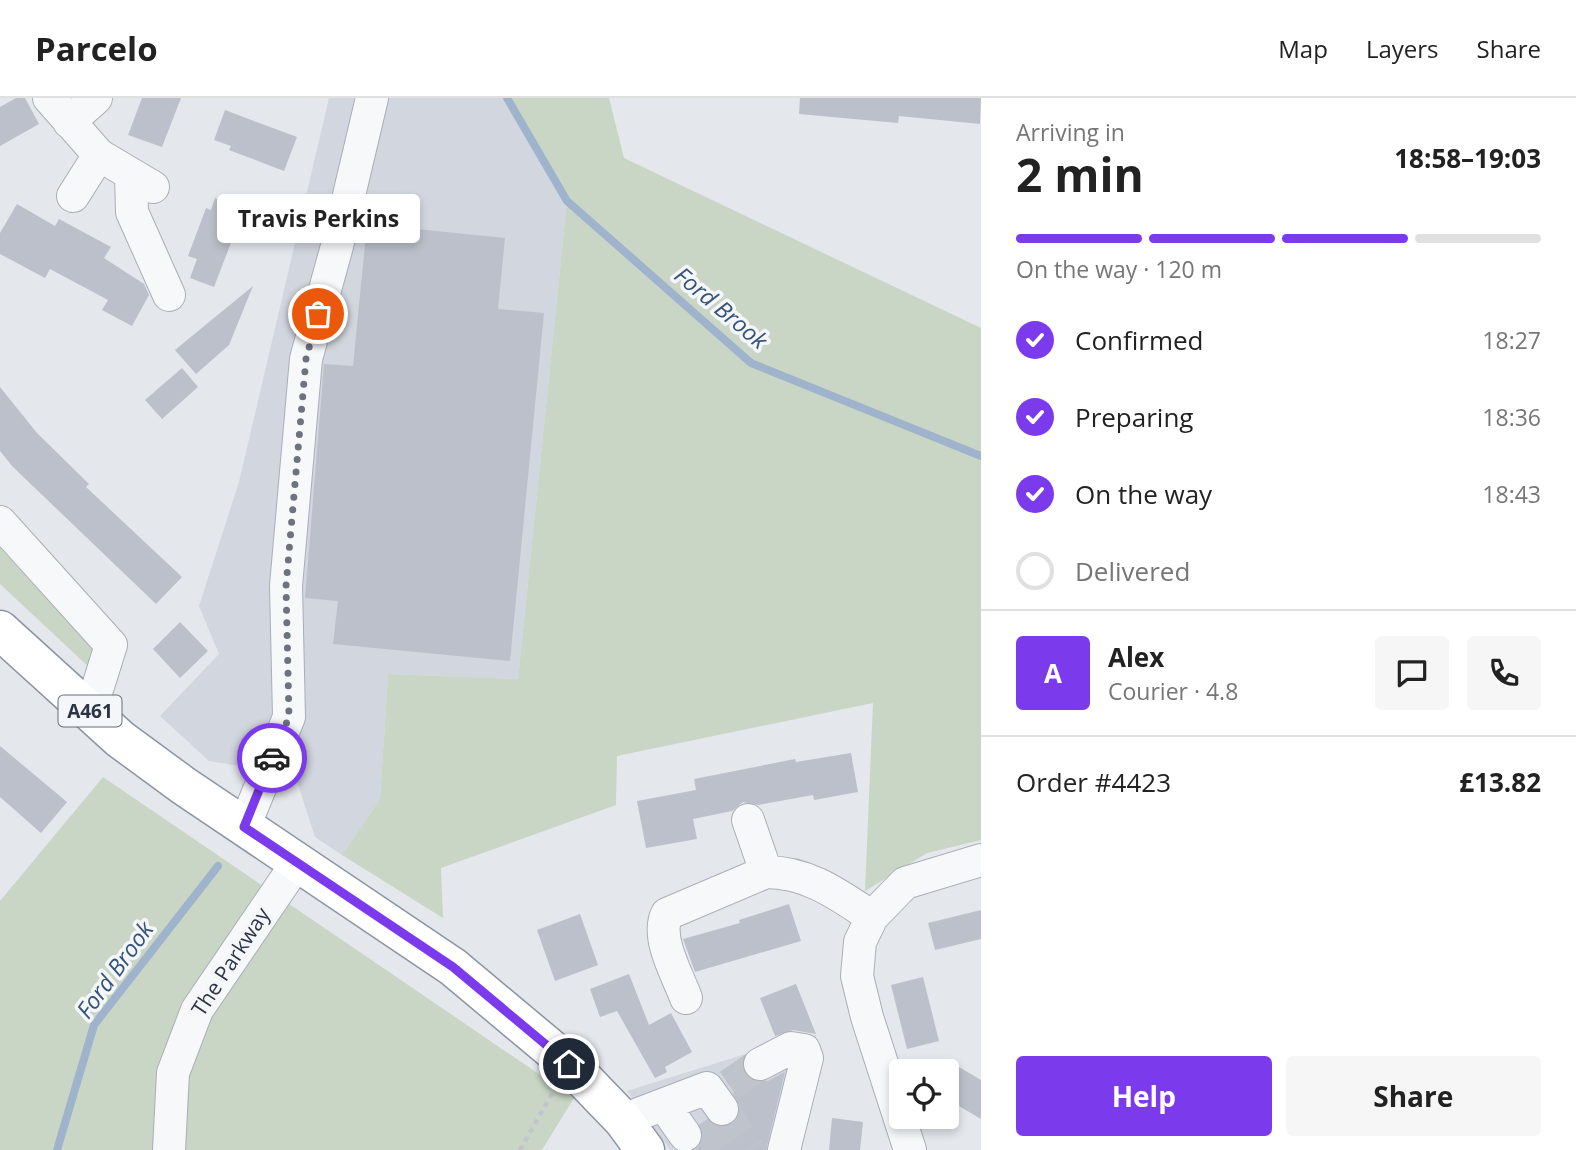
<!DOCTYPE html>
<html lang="en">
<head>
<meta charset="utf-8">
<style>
	:root { --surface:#fff; --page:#f6f6f6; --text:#222; --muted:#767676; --line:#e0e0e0; --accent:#7c3aed }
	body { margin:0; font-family:"Open Sans",sans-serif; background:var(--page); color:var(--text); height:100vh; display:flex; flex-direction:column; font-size:26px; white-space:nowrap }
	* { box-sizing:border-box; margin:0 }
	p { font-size:23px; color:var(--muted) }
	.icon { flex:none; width:38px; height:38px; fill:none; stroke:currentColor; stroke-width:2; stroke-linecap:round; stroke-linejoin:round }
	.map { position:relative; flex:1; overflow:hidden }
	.panel { display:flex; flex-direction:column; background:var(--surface); width:595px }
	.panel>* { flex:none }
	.fabs { position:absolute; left:889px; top:961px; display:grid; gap:14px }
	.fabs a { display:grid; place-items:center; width:70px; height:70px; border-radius:7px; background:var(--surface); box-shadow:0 4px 10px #0003; font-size:35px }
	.pin { position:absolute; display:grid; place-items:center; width:60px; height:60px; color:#fff; margin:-30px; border:4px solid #fff; border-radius:50%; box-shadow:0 2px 7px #0007 }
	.courier { position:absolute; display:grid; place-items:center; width:70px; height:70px; margin:-35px; border:5px solid #7c3aed; border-radius:50%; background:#fff; color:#222; box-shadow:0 2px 9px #0007 }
	.bubble { position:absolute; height:49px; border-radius:7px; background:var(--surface); box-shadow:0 4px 10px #0003; font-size:23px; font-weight:700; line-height:49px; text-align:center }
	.summary em { font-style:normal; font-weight:700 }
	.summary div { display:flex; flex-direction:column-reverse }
	.summary { display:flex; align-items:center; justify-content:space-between; height:119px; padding:0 35px }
	h1 { font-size:46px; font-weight:700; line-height:52px }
	.bar { display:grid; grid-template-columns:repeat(4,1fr); gap:10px 7px; align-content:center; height:84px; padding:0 35px }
	.bar i { height:9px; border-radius:5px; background:var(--line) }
	.bar .active { background:var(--accent) }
	.bar p { grid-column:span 4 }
	.line { display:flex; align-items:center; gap:18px; padding:0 35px; border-top:2px solid var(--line) }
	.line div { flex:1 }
	.round { display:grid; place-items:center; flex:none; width:74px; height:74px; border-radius:7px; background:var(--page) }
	ol { padding:0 35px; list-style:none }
	li { display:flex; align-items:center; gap:21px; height:77px }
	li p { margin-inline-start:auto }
	li .icon { padding:7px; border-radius:50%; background:var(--accent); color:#fff; stroke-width:4 }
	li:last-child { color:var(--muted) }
	li i { width:38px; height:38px; border:4px solid var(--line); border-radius:50% }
	.cta { display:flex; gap:14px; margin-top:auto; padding:14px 35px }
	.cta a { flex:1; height:80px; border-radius:7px; background:var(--accent); color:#fff; font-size:28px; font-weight:700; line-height:80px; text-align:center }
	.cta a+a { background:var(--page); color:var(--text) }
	header { display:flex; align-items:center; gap:42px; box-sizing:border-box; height:98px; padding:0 35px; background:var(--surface); border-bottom:2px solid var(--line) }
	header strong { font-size:33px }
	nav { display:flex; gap:38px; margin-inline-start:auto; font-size:24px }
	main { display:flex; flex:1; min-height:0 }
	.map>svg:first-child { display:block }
	.built { fill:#d2d6de }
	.green { fill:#c9d6c5 }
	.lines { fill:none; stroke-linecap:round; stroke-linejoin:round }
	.stream { stroke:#9fb4cc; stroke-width:8 }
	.building { fill:#bbc0ca }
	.minor-tunnel { stroke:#bfc3cb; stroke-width:32; stroke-dasharray:32 16; stroke-linecap:butt }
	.minor-casing { stroke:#a9aeb7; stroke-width:34 }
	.highway-casing { stroke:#8b94a3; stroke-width:41 }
	.path { stroke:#c2c5cb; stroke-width:4.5; stroke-dasharray:5 5; stroke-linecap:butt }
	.minor { stroke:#f7f8fa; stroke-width:32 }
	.highway { stroke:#fff; stroke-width:38 }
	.done { stroke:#6c737f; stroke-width:7; stroke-dasharray:0 12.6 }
	.route { stroke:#7c3aed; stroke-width:9 }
	.labels { text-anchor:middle; stroke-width:7; stroke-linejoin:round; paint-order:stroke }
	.shield { fill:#f4f6f9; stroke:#676e7b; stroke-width:2 }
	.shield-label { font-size:19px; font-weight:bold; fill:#2b3445 }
	.street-label { font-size:21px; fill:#2b3445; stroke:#f4f6f9 }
	.water-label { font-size:23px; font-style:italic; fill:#34527a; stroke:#f4f6f9 }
</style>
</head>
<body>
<header>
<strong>Parcelo</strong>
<nav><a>Map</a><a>Layers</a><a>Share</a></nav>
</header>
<main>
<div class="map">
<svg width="981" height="1052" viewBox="0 0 981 1052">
	<rect width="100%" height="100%" fill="#e4e7ec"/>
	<!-- built -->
	<path class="built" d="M 329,0 L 509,0 L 567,103 L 518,581 L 388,576 L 380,701 L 342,757 L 315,739 L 295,677 L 209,663 L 160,618 L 219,556 L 199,508 L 239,384 Z
		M 816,937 L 816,974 L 801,1052 L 670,1052 L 627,993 L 755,953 L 775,953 Z"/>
	<!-- green -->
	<path class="green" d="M 509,0 L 609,0 L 624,60 L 981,230 L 981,742 L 927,755 L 865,793 L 873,605 L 617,658 L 616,707 L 441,770 L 443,820 L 342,757 L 380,701 L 388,576 L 518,581 L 567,103 Z
		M 0,441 L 93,547 L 92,572 L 0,486 Z
		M 103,679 L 574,1000 L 542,1052 L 0,1052 L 0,803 Z"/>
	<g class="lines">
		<!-- stream -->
		<path class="stream" d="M 507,0 L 567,103 L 751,265 L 981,358
			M 57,1052 L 94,927 L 218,768"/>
	</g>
	<!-- building -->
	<path class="building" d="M 16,0 L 25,0 L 39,26 L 0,48 L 0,9 Z
		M 142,0 L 181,0 L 162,49 L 128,37 Z
		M 800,0 L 981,0 L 980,26 L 899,18 L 898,25 L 799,16 Z
		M 225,12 L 297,39 L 284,73 L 229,52 L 231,48 L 214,42 Z
		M 215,100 L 244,111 L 214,189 L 190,180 L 197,161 L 188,158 L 206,110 L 211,112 Z
		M 17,106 L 55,128 L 59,121 L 111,149 L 104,160 L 144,186 L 149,197 L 132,228 L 102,212 L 108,202 L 50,171 L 45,180 L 0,156 L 0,135 Z
		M 367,126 L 505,140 L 498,211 L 544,215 L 510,563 L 333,546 L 338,503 L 305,500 L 324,266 L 353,268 Z
		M 253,188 L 229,247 L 196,276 L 175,252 Z
		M 182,270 L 198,289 L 162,321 L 145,302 Z
		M 0,289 L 37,335 L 89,386 L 86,389 L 182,479 L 156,506 L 13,369 L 0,353 Z
		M 180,524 L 208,553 L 180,580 L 153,551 Z
		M 0,648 L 67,704 L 41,735 L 0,699 Z
		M 851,655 L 858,694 L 814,702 L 813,697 L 758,707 L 743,704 L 732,713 L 693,721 L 697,741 L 646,750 L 637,703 L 696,692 L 694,681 L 795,661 L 796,664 Z
		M 789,806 L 801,843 L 695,874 L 683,841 L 740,825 L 739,822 Z
		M 981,812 L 981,841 L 935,852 L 928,825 Z
		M 580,816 L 598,867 L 555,883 L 537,832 Z
		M 629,876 L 649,927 L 671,915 L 692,954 L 665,969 L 667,974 L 655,980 L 617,913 L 600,919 L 590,891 Z
		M 923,879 L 939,943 L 907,951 L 891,887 Z
		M 796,886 L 816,936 L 793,932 L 775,938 L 760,900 Z
		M 947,962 L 981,982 L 981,1021 L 947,1001 Z
		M 785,974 L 766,1052 L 695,1052 L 702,1044 L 700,1027 L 707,1022 L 715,1028 L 724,1029 L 738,1019 L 740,1009 L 733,995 L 751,982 L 768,983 Z
		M 832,1020 L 863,1024 L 860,1052 L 829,1052 Z"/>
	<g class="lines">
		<!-- minor-tunnel -->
		<path class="minor-tunnel" d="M 729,987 L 760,966
			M 722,1011 L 750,1052
			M 703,1024 L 723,1052"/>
		<!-- minor casing -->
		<g class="minor-casing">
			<path id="minor" d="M 49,0 L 99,57 L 153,89
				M 69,24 L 96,0
				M 131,76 L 132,114 L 169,197
				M 73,98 L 99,57
				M 0,424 L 111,547 L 90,614
				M 748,722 L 766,774
				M 244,729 L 289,619 L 286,488 L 306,261 L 337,148 L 372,0
				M 686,900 C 678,878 655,839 667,816 L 766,774 C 808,774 839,797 872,819
				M 760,966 L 791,950 L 804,952 L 807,960 L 784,1052
				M 664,1007 L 685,1037
				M 623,1022 L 707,990 L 722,1011
				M 169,1052 L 173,975 L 197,912 L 297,765
				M 910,1052 L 867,919 L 857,878 L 860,844 L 872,819 L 905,785 L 981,762"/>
		</g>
		<!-- highway casing -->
		<g class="highway-casing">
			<path id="highway" d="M 0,532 L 120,641 L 184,688 L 453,869 L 569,966 L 623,1022 L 645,1052"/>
		</g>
		<!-- path -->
		<path class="path" d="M 520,1052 L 553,994"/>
		<!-- minor -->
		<use href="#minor" class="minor"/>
		<!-- highway -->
		<use href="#highway" class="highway"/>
	</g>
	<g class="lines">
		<!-- done -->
		<path class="done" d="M 272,660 L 289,619 L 286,488 L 306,261 L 318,216"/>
		<!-- route -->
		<path class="route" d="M 272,660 L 244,729 L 453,869 L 569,966"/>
	</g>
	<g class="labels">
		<!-- shield labels -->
		<rect class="shield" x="58.5" y="597.5" width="63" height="31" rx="5"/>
		<g class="shield-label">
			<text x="90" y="620">A461</text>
		</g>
		<!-- street labels -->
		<g class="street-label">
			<text transform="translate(231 864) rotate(-57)" y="7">The Parkway</text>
		</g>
		<!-- water labels -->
		<g class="water-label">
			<text transform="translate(721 210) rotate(40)" y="8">Ford Brook</text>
			<text transform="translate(115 872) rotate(-54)" y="8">Ford Brook</text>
		</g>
	</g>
</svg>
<div class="fabs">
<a><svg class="icon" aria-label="locate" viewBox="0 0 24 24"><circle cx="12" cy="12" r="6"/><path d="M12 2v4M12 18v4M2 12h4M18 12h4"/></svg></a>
</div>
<div class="pin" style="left:318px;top:216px;background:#ea580c"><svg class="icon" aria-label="bag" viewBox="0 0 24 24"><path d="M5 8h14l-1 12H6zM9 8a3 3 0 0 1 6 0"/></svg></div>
<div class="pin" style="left:569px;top:966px;background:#1f2937"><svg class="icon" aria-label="home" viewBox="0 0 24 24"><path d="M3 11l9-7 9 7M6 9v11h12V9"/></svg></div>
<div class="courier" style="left:272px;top:660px"><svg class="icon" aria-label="car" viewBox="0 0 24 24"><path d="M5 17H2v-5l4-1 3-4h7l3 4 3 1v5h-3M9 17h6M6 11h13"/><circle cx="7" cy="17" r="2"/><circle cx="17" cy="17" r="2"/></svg></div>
<div class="bubble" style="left:217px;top:96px;width:203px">Travis Perkins</div>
</div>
<section class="panel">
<div class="summary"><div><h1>2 min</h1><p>Arriving in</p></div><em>18:58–19:03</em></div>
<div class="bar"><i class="active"></i><i class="active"></i><i class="active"></i><i></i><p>On the way · 120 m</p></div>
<ol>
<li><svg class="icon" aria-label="check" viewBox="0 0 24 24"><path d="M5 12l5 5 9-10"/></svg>Confirmed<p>18:27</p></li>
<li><svg class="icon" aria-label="check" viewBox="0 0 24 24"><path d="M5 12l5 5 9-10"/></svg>Preparing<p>18:36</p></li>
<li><svg class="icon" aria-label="check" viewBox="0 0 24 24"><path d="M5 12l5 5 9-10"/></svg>On the way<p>18:43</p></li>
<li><i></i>Delivered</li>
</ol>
<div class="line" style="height:126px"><b class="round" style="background:var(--accent);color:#fff">A</b><div><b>Alex</b><p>Courier · 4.8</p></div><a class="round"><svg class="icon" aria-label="chat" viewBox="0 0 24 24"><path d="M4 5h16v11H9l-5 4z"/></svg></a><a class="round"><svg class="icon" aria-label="phone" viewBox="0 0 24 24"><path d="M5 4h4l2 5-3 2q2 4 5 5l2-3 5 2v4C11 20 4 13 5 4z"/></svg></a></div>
<div class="line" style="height:91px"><div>Order #4423</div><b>£13.82</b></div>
<div class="cta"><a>Help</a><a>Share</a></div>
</section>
</main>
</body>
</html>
